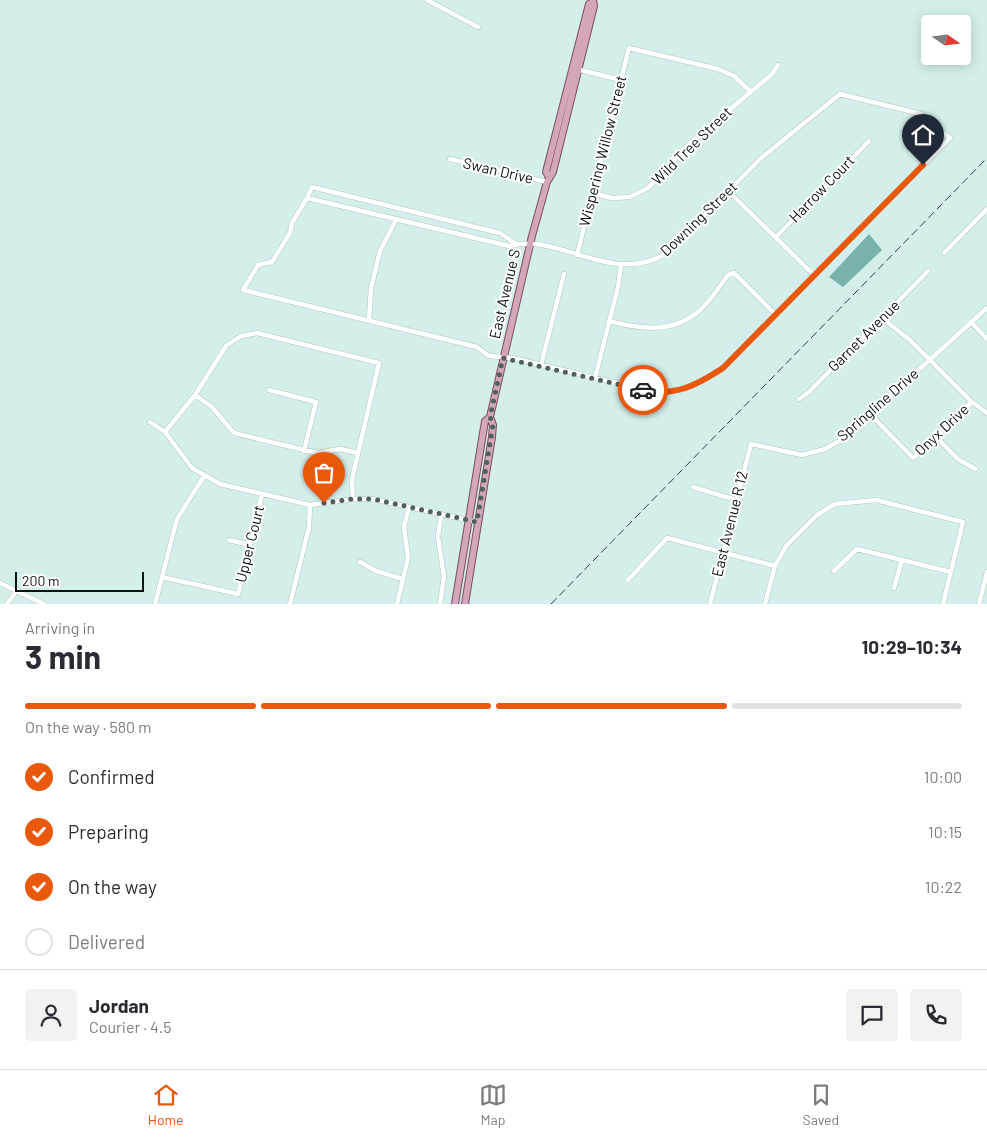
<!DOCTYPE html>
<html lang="en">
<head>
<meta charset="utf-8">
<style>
	:root { --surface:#fff; --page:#f2f2f3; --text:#2b2b33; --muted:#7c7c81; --line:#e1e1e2; --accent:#ea580c }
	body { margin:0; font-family:Barlow,sans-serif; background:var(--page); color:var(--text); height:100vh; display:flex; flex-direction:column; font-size:19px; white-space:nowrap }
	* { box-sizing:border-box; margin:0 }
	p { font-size:16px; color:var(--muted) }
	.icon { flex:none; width:28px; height:28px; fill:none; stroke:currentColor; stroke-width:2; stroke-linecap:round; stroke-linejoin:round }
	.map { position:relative; height:604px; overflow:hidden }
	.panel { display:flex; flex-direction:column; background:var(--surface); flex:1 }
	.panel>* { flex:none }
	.needle { width:32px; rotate:104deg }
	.fabs { position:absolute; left:921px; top:15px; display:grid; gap:10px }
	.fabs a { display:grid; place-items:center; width:50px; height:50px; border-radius:5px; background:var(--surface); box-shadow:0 2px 12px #0003; font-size:25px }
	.scale { position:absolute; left:15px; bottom:12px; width:129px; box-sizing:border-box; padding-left:5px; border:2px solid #091311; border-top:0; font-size:14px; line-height:18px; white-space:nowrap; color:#091311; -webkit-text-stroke:4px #fff; paint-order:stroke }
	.pin { position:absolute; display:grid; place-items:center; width:42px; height:42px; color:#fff; margin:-51px -21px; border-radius:50% 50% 50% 0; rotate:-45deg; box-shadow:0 0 5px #0007 }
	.pin .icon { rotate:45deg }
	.courier { position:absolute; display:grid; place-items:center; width:50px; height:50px; margin:-25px; border:4px solid #ea580c; border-radius:50%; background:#fff; color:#222; box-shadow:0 1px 6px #0007 }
	.summary em { font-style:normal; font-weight:700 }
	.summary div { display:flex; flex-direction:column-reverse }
	.summary { display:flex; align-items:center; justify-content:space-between; height:85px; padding:0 25px }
	h1 { font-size:32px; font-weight:700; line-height:38px }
	.bar { display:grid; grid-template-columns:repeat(4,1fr); gap:8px 5px; align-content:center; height:60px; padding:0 25px }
	.bar i { height:6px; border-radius:4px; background:var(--line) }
	.bar .on { background:var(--accent) }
	.bar p { grid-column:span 4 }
	.line { display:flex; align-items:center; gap:12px; padding:0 25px; border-top:1px solid var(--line) }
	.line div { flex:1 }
	.round { display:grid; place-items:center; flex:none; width:52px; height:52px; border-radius:5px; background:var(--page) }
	ol { padding:0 25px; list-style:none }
	li { display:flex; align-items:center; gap:15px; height:55px }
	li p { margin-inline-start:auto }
	li .icon { padding:5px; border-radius:50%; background:var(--accent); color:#fff; stroke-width:4 }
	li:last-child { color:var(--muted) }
	li i { width:28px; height:28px; border:2px solid var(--line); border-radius:50% }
	.menu { display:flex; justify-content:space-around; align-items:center; height:70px; border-top:1px solid var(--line); background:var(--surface); font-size:14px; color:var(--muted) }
	.menu a { display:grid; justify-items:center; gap:2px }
	.menu .on { color:var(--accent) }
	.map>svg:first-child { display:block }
	.water { fill:#78b3ab }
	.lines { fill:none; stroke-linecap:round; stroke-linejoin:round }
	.minor-casing { stroke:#adc7c3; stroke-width:5.5 }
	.primary-casing { stroke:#794c64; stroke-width:8 }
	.minor { stroke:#fff; stroke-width:4.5 }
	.primary { stroke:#d3a6bc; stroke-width:6 }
	.rail { stroke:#303e3b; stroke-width:1; stroke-dasharray:8 4; stroke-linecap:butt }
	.done { stroke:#50605d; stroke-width:5; stroke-dasharray:0 9 }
	.route { stroke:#ea580c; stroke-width:6 }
	.labels { text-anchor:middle; stroke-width:4; stroke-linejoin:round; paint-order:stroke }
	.street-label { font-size:15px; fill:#091311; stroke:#fff }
</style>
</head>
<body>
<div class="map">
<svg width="987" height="604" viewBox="0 0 987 604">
	<rect width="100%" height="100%" fill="#d4efeb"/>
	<!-- water -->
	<path class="water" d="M 869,234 L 882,250 L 843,287 L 829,277 Z"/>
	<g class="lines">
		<!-- minor casing -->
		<g class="minor-casing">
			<path id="minor" d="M 427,0 L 478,27
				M 576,69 L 621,80
				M 840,94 L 921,114 L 950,138 L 723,368 C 697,385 685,391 654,392 L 512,358 L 489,356 L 477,347 L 243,290 L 258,265 L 272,262 L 290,233 L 292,223 L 307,198 L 509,246 C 561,232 610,287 667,253 L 760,159 Z
				M 450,159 L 547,182
				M 728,191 L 815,276
				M 592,193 L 612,198 L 630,197 L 648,188 L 688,145 L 772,74 L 778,65
				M 307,198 L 312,187 L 500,233 L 516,244
				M 776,237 L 869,141
				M 944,253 L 987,209
				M 577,255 L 629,48 L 718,69 L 734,76 L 751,92
				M 882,318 L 911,341 L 972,402 L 987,413
				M 369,320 L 371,288 L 380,251 L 396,220
				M 609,321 C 640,329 672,334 699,311 C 710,302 719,287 728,275 L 734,273 L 776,315
				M 971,322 L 987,339
				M 541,365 L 564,274
				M 595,378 L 618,287 L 621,265
				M 269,390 L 316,402 L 304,451
				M 195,395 L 212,407 L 234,433 L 317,453 L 340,449 L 358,453
				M 799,399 L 809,392 L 928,271
				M 870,414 L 913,458 L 972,402
				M 150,422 L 165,432 L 192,468 L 220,484 L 310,505 L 353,499 L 373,499 L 477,522
				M 165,432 L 195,395 L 226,346 L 241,336 L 257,333 L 379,363 L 352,479 L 353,499
				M 936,437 L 959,460 L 976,469
				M 693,487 L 736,500
				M 229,540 L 250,545
				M 360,562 L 376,571 L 403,579
				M 834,571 L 857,549 L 951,572
				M 162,577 L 238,594 L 262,494
				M 628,580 L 667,538 L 775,566
				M 0,583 L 44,604
				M 894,588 L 902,560
				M 7,604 L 17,590
				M 155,604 L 177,519 L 204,476
				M 290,604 L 309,527 L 310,505
				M 397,604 L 408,558 L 404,527 L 409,507
				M 440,604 L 444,577 L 438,537 L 441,515
				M 710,604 L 751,444 L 802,455 L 825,449 L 839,441 L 870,414 L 987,308
				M 765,604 L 775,566 L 786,546 L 817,515 L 835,504 L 876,500 L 963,522 L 943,604
				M 979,604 L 987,572"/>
		</g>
		<!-- primary casing -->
		<g class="primary-casing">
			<path id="primary" d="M 549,177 L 546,172 L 589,4 L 593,2
				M 455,604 L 485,421 L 490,417 L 532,236 L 547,182 L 553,172 L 594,6 L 593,0
				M 465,604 L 492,437 L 493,425 L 490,417"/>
		</g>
		<!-- minor -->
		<use href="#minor" class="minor"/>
		<!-- primary -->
		<use href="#primary" class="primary"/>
		<!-- rail -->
		<path class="rail" d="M 551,604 L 987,158"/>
	</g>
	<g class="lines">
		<!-- done -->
		<path class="done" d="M 324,503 L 353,499 L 373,499 L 477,522 L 493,425 L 490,417 L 503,358 L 643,390"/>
		<!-- route -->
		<path class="route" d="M 643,390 C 675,397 697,385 723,368 L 923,165"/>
	</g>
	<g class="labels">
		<!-- street labels -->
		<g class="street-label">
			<text transform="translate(692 146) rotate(-44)" y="5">Wild Tree Street</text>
			<text transform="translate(603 151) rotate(-76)" y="5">Wispering Willow Street</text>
			<text transform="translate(498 171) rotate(13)" y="5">Swan Drive</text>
			<text transform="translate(822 189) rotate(-46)" y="5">Harrow Court</text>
			<text transform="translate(699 219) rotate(-44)" y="5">Downing Street</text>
			<text transform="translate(505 294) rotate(-77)" y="5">East Avenue S</text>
			<text transform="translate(864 336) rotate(-45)" y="5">Garnet Avenue</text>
			<text transform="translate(878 405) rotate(-41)" y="5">Springline Drive</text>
			<text transform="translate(942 430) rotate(-43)" y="5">Onyx Drive</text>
			<text transform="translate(730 524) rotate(-76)" y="5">East Avenue R 12</text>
			<text transform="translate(250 544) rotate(-76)" y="5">Upper Court</text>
		</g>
	</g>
</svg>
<div class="fabs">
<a><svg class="needle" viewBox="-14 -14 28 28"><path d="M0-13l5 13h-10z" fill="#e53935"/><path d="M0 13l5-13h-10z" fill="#7c7c81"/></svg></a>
</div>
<div class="scale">200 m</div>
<div class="pin" style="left:324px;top:503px;background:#ea580c"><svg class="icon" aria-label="bag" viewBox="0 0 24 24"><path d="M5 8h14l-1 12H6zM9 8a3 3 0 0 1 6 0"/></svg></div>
<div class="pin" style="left:923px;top:165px;background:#1f2937"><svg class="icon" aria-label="home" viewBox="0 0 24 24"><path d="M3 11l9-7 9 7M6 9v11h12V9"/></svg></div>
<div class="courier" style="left:643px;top:390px"><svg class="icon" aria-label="car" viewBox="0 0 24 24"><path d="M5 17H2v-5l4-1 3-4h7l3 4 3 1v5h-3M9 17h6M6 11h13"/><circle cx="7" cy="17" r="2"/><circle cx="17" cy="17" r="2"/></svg></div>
</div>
<section class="panel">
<div class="summary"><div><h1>3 min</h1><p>Arriving in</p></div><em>10:29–10:34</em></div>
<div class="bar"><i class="on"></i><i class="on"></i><i class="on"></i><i></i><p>On the way · 580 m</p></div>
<ol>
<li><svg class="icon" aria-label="check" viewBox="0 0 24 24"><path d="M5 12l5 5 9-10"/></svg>Confirmed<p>10:00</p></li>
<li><svg class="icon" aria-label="check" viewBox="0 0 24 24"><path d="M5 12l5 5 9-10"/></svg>Preparing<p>10:15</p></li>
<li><svg class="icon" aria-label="check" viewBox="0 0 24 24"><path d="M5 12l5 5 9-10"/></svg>On the way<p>10:22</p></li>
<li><i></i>Delivered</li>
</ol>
<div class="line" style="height:90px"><a class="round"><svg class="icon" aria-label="person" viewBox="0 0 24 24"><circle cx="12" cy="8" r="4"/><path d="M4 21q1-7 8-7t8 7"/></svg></a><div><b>Jordan</b><p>Courier · 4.5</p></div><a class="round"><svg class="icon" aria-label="chat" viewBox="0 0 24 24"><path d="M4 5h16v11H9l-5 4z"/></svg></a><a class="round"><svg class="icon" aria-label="phone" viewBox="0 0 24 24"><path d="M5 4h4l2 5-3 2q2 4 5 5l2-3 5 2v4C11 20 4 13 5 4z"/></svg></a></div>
</section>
<nav class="menu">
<a class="on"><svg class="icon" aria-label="home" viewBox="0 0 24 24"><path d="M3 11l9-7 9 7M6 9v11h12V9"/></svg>Home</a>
<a><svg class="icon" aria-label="map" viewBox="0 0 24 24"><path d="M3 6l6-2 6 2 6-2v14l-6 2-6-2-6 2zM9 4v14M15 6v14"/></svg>Map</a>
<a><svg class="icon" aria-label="saved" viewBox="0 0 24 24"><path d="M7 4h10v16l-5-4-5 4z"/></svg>Saved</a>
</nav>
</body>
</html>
